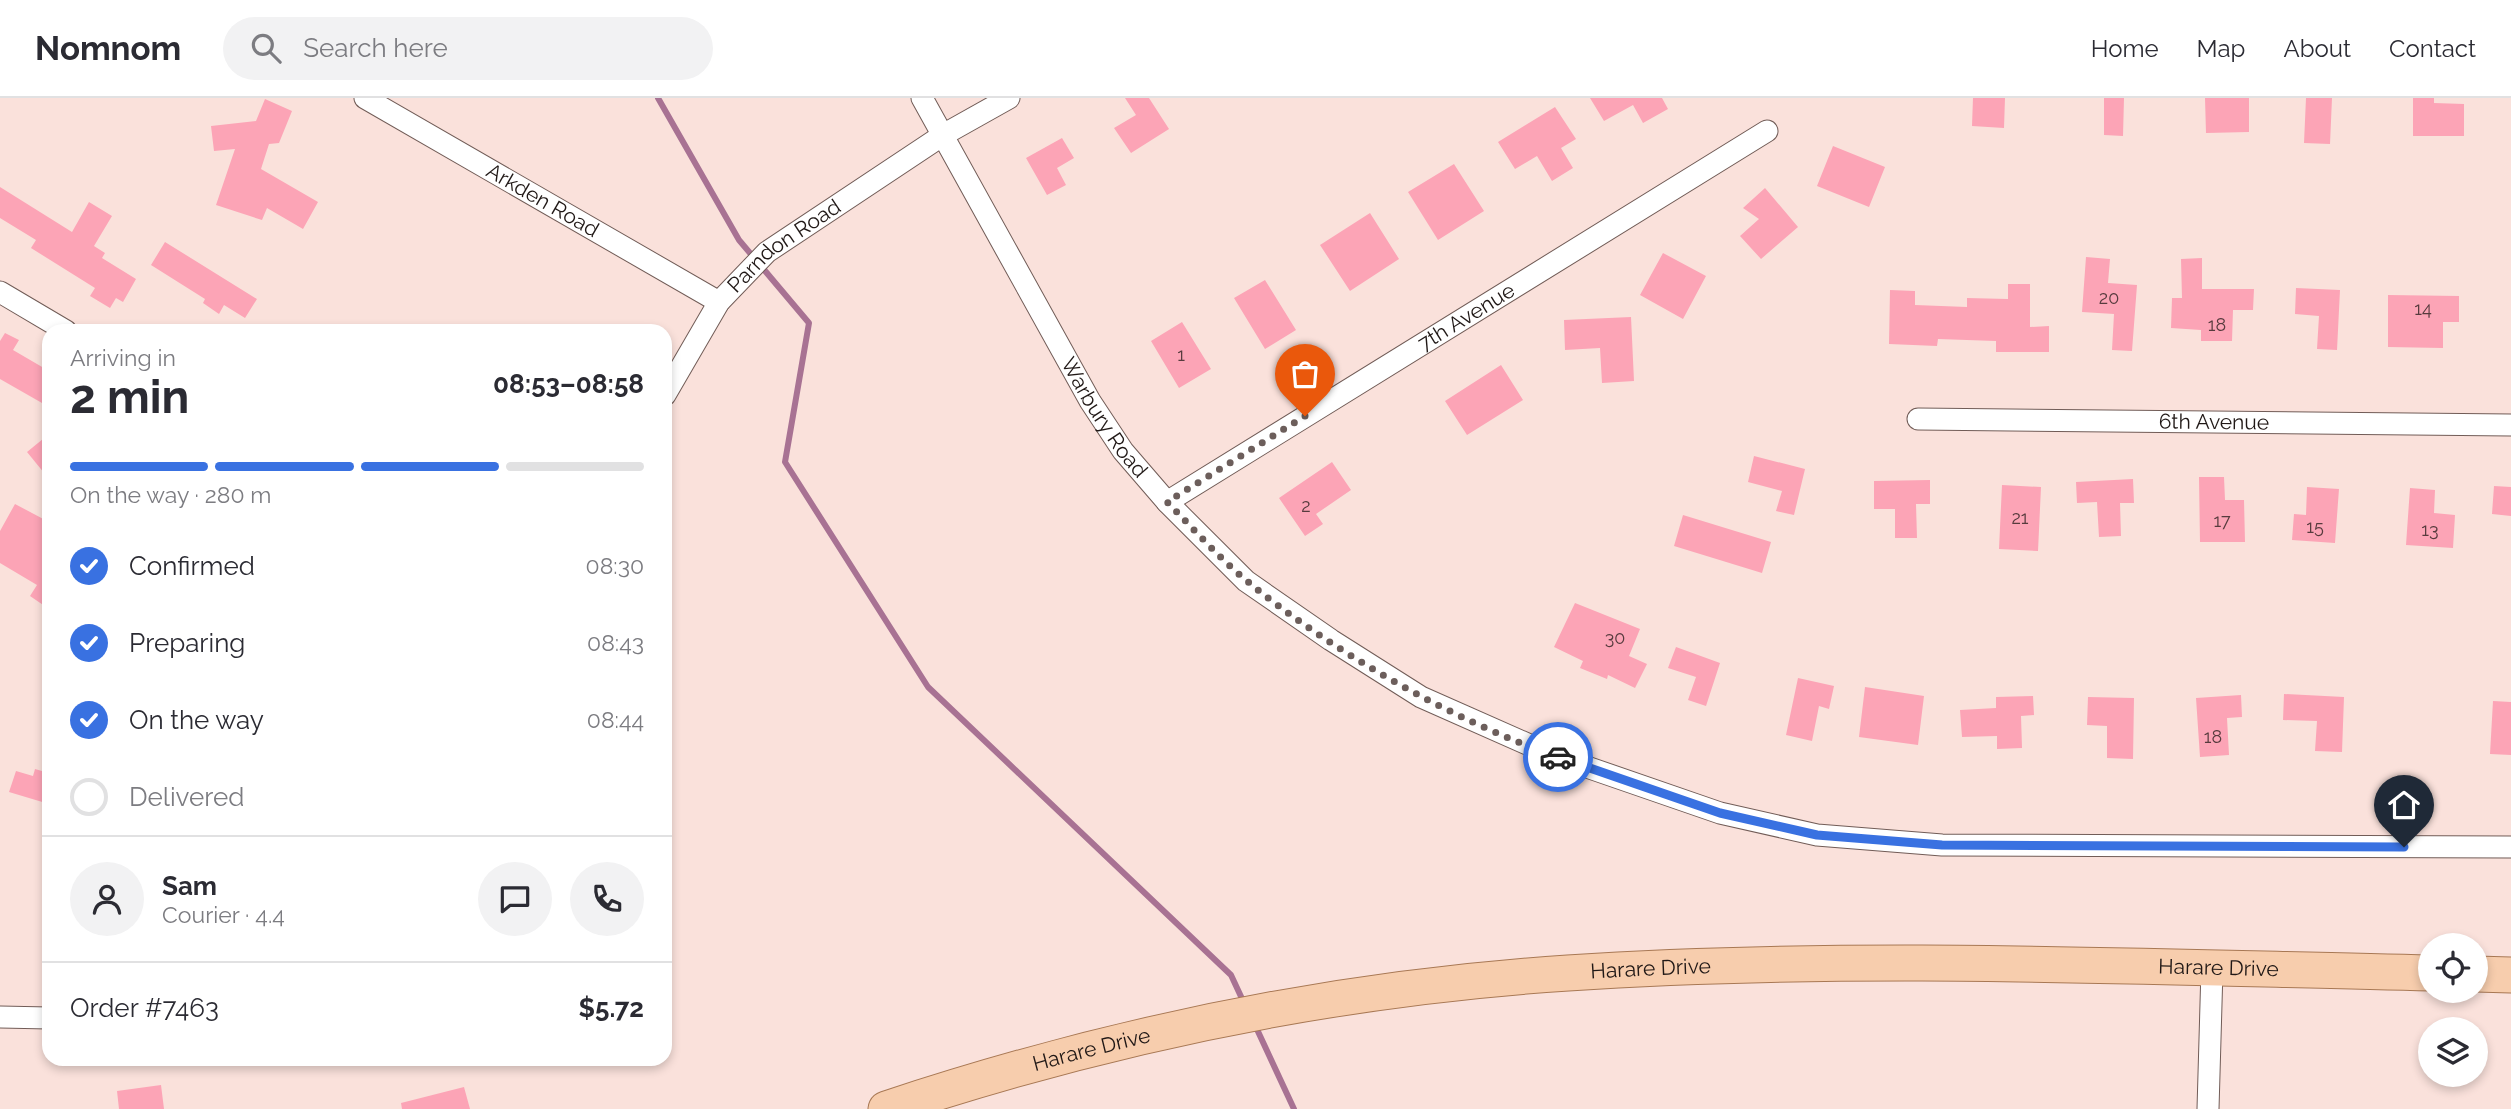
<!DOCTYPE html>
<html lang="en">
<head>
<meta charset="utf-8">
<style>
	:root { --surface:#fff; --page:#f2f2f3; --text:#2b2b33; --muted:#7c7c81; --line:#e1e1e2; --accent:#3971e1 }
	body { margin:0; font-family:Raleway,sans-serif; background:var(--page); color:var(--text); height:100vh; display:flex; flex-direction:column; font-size:26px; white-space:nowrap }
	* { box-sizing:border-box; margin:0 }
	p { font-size:23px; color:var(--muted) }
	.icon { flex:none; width:38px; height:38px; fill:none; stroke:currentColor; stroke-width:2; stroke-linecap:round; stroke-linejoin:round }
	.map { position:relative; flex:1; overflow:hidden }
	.panel { position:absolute; left:42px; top:226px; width:630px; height:742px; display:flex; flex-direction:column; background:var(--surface); border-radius:21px; box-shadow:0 4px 10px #0003 }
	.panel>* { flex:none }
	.fabs { position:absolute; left:2418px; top:835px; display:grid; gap:14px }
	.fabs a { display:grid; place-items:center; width:70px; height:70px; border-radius:50%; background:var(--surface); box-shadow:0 4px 10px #0003; font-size:35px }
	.pin { position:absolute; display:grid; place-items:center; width:60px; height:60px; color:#fff; margin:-72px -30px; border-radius:50% 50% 50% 0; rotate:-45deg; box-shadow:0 0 7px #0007 }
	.pin .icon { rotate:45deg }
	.courier { position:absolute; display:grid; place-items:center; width:70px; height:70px; margin:-35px; border:5px solid #3971e1; border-radius:50%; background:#fff; color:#222; box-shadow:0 2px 9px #0007 }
	.headline em { font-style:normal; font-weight:700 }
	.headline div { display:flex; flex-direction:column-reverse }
	.headline { display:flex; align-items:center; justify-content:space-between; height:119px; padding:0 28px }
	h1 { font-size:46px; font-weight:700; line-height:52px }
	.bar { display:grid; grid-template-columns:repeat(4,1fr); gap:10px 7px; align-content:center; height:84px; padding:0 28px }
	.bar i { height:9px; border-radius:5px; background:var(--line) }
	.bar .active { background:var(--accent) }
	.bar p { grid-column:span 4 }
	.line { display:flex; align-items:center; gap:18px; padding:0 28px; border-top:2px solid var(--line) }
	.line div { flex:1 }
	.round { display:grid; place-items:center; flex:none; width:74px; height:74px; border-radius:37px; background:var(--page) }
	ol { padding:0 28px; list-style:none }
	li { display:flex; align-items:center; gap:21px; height:77px }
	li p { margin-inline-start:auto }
	li .icon { padding:7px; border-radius:50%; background:var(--accent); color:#fff; stroke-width:4 }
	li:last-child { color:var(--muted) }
	li i { width:38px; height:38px; border:4px solid var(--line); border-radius:50% }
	header { display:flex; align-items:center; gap:42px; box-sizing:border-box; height:98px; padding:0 35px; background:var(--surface); border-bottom:2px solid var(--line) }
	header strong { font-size:33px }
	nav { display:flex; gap:38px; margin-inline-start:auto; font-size:24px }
	.search { width:490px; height:63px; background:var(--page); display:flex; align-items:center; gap:18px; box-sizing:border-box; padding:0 24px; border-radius:38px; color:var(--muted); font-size:26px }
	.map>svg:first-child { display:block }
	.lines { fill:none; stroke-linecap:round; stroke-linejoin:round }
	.stream { stroke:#a87293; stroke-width:6 }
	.building { fill:#fca4b6 }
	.minor-casing { stroke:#715c57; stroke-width:23 }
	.primary-casing { stroke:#a87854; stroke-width:37 }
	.minor { stroke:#fff; stroke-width:21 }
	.primary { stroke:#f7cdad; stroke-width:35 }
	.done { stroke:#6c5e5b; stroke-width:7; stroke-dasharray:0 12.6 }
	.route { stroke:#3971e1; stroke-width:9 }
	.labels { text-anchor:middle; stroke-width:6; stroke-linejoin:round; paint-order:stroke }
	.number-label { font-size:18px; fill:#573b3e }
	.street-label { font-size:21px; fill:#201816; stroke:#fcf2f0 }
</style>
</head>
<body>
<header>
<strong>Nomnom</strong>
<div class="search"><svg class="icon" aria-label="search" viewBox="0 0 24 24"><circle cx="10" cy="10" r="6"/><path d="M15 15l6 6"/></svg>Search here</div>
<nav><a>Home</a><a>Map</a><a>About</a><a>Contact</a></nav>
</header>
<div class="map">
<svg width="2511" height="1011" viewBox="0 0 2511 1011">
	<rect width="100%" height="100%" fill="#fae1db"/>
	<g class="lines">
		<!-- stream -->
		<path class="stream" d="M 658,0 L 739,142 L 809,225 L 785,364 L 928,589 L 1231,877 L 1244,905
			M 1255,927 L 1294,1011"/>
	</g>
	<!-- building -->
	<path class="building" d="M 1125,0 L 1149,0 L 1169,31 L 1131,55 L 1114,30 L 1136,17 Z
		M 1590,0 L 1662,0 L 1668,11 L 1643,25 L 1633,7 L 1604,23 Z
		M 1973,0 L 2005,0 L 2004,30 L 1972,28 Z
		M 2104,0 L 2124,0 L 2123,38 L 2104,37 Z
		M 2205,0 L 2249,0 L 2249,34 L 2206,35 Z
		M 2306,0 L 2332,0 L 2330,46 L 2304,45 Z
		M 2413,0 L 2434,0 L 2434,5 L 2464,6 L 2464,38 L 2413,38 Z
		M 265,1 L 292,13 L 279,45 L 269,46 L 261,71 L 318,104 L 303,131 L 267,110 L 262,122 L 216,107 L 235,51 L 214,53 L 211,28 L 256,23 Z
		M 1555,9 L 1576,41 L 1561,50 L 1573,70 L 1552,83 L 1537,58 L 1515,71 L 1498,44 Z
		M 1062,40 L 1074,60 L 1057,70 L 1066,87 L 1047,97 L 1026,60 Z
		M 1833,48 L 1885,69 L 1869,109 L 1817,88 Z
		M 1454,66 L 1484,113 L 1438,142 L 1408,94 Z
		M 0,89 L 72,134 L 89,104 L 112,118 L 94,148 L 105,155 L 102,160 L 136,181 L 123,204 L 116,200 L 110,210 L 90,198 L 95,190 L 31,150 L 36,142 L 0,120 Z
		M 1765,90 L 1798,129 L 1761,161 L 1740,138 L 1759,121 L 1743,110 Z
		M 1370,115 L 1399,161 L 1350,193 L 1320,147 Z
		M 165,144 L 257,201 L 245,220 L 224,207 L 219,216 L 203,205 L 205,201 L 151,167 Z
		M 1663,155 L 1706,178 L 1683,221 L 1640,197 Z
		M 2086,159 L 2110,161 L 2108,185 L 2137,187 L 2132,253 L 2112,252 L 2114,216 L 2082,214 Z
		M 2202,160 L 2202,191 L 2254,191 L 2253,212 L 2233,212 L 2232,243 L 2201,243 L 2201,232 L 2171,230 L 2172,200 L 2182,200 L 2181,161 Z
		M 1265,182 L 1296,232 L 1265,251 L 1234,200 Z
		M 2008,186 L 2030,186 L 2030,229 L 2049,228 L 2049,254 L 1996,254 L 1996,243 L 1938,241 L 1937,248 L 1889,246 L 1890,192 L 1915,193 L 1915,207 L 1967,209 L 1967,200 L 2008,201 Z
		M 2296,190 L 2340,192 L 2337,252 L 2317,251 L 2319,218 L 2295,216 Z
		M 2388,197 L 2459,198 L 2459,224 L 2443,224 L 2443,250 L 2388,249 Z
		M 1631,219 L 1634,283 L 1602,285 L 1600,250 L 1565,252 L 1564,222 Z
		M 1182,224 L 1211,271 L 1179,290 L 1151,243 Z
		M 5,235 L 19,242 L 13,252 L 49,273 L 49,309 L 0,281 L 0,243 Z
		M 1501,267 L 1523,302 L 1467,337 L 1445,303 Z
		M 49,336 L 49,381 L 27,354 Z
		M 1754,358 L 1805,371 L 1794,417 L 1776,413 L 1782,393 L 1748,384 Z
		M 1332,364 L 1351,392 L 1316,416 L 1323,426 L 1305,438 L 1279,400 Z
		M 2199,379 L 2224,379 L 2225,402 L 2244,402 L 2245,444 L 2200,444 Z
		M 2133,381 L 2134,405 L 2120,405 L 2121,438 L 2099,439 L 2097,404 L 2077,405 L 2076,384 Z
		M 1930,382 L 1930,406 L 1916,406 L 1917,440 L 1895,440 L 1895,411 L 1874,411 L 1874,383 Z
		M 2002,387 L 2041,389 L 2038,453 L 1999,451 Z
		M 2494,388 L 2511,389 L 2511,418 L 2492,416 Z
		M 2307,389 L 2339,391 L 2335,445 L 2292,442 L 2294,416 L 2306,417 Z
		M 2410,390 L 2435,392 L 2434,415 L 2455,417 L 2453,450 L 2406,447 Z
		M 15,406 L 49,424 L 49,511 L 30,498 L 37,487 L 0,465 L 0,433 Z
		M 1683,417 L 1771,444 L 1762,475 L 1674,448 Z
		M 1575,505 L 1640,531 L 1629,558 L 1647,566 L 1635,590 L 1608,577 L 1607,581 L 1580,570 L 1583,563 L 1554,549 Z
		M 1676,549 L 1720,565 L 1706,608 L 1688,602 L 1696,579 L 1668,570 Z
		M 1798,580 L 1834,588 L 1829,611 L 1819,608 L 1812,643 L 1786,637 Z
		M 1865,589 L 1924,598 L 1918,647 L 1859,639 Z
		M 2284,596 L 2344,599 L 2342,654 L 2315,653 L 2317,623 L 2283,622 Z
		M 2241,597 L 2242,619 L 2227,620 L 2229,657 L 2200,659 L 2196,600 Z
		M 2033,598 L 2034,617 L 2021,618 L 2022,650 L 1997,651 L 1997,638 L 1962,639 L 1960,612 L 1996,610 L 1996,599 Z
		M 2088,599 L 2134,600 L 2133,661 L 2107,660 L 2107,628 L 2087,627 Z
		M 2493,603 L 2511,604 L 2511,657 L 2490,656 Z
		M 35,671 L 49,675 L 49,706 L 9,694 L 16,673 L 33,678 Z
		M 161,987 L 164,1011 L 119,1011 L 117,993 Z
		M 464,989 L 470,1011 L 402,1011 L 401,1005 Z"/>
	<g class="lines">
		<!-- minor casing -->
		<g class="minor-casing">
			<g id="minor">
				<path id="s1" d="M 365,0 L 719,204"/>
				<path id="s2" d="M 922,0 L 1090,303 L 1123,353 L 1167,404 L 1246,483 L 1331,542 L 1421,599 L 1552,657 L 1720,715 L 1817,737 L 1942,747 L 2511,749"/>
				<path d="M 0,194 L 66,233"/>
				<path id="s3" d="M 665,297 L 719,204 L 767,154 L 943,37 L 1009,0"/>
				<path id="s4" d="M 1918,321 L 2511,327"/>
				<path id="s5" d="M 1167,404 L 1767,33"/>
				<path d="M 0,919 L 49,920"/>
				<path d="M 2208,1011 L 2212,871"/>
			</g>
		</g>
		<!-- primary casing -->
		<g class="primary-casing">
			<g id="primary">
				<path d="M 2476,876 L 2511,877"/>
				<path id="s6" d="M 886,1011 C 1106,938 1337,890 1568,875 C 1855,856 2144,869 2431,875"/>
			</g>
		</g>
		<!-- minor -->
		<use href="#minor" class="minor"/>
		<!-- primary -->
		<use href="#primary" class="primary"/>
	</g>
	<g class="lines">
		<!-- done -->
		<path class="done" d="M 1305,318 L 1167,404 C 1193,430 1218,459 1247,483 C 1334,555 1452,622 1558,659"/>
		<!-- route -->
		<path class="route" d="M 1558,659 L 1720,715 L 1817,737 L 1942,747 L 2404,749"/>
	</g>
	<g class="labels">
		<!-- number labels -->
		<g class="number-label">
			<text x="2109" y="206">20</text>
			<text x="2423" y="217">14</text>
			<text x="2217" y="233">18</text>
			<text x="1181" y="263">1</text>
			<text x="1306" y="414">2</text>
			<text x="2020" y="426">21</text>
			<text x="2222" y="429">17</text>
			<text x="2315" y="435">15</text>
			<text x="2430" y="438">13</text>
			<text x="1615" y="546">30</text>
			<text x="2213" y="645">18</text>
		</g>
		<!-- street labels -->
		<g class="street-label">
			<text dy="7" stroke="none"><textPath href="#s1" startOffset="205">Arkden Road</textPath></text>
			<text dy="7" stroke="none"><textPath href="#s3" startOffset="194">Parndon Road</textPath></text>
			<text dy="7" stroke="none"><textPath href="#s5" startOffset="352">7th Avenue</textPath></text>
			<text dy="7" stroke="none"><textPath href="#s2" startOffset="368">Warbury Road</textPath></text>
			<text dy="7" stroke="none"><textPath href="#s4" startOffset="296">6th Avenue</textPath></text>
			<text dy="7" stroke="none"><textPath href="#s6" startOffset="1348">Harare Drive</textPath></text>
			<text dy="7" stroke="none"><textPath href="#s6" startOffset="780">Harare Drive</textPath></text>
			<text dy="7" stroke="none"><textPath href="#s6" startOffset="214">Harare Drive</textPath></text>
		</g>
	</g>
</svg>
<div class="fabs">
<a><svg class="icon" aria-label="locate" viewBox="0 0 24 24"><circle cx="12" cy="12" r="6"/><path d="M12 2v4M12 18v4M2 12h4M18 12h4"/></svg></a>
<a><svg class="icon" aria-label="layers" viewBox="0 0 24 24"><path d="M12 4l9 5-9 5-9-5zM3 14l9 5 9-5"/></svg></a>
</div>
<div class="pin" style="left:1305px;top:318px;background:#ea580c"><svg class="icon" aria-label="bag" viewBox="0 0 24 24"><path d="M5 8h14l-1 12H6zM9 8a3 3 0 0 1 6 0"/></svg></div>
<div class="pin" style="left:2404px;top:749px;background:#1f2937"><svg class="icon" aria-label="home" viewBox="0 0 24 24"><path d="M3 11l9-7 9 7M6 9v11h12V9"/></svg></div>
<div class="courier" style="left:1558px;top:659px"><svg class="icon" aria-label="car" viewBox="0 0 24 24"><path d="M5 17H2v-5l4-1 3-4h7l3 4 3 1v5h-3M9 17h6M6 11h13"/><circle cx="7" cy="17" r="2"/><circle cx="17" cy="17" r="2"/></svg></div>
<section class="panel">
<div class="headline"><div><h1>2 min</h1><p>Arriving in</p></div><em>08:53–08:58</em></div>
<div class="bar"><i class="active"></i><i class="active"></i><i class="active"></i><i></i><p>On the way · 280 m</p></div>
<ol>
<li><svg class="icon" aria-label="check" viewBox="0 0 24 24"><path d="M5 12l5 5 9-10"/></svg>Confirmed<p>08:30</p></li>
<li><svg class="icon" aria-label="check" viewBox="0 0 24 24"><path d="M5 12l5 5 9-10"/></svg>Preparing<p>08:43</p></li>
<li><svg class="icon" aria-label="check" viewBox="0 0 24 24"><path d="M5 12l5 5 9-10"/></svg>On the way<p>08:44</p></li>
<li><i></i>Delivered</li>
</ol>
<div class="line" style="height:126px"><a class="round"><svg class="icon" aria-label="person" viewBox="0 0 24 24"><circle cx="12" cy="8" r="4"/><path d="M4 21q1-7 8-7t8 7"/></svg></a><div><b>Sam</b><p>Courier · 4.4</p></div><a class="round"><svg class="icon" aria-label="chat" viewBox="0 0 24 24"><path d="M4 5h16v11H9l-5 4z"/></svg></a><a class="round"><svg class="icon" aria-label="phone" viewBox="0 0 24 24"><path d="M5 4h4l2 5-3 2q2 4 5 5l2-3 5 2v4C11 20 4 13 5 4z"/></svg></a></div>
<div class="line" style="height:91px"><div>Order #7463</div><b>$5.72</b></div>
</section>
</div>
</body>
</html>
